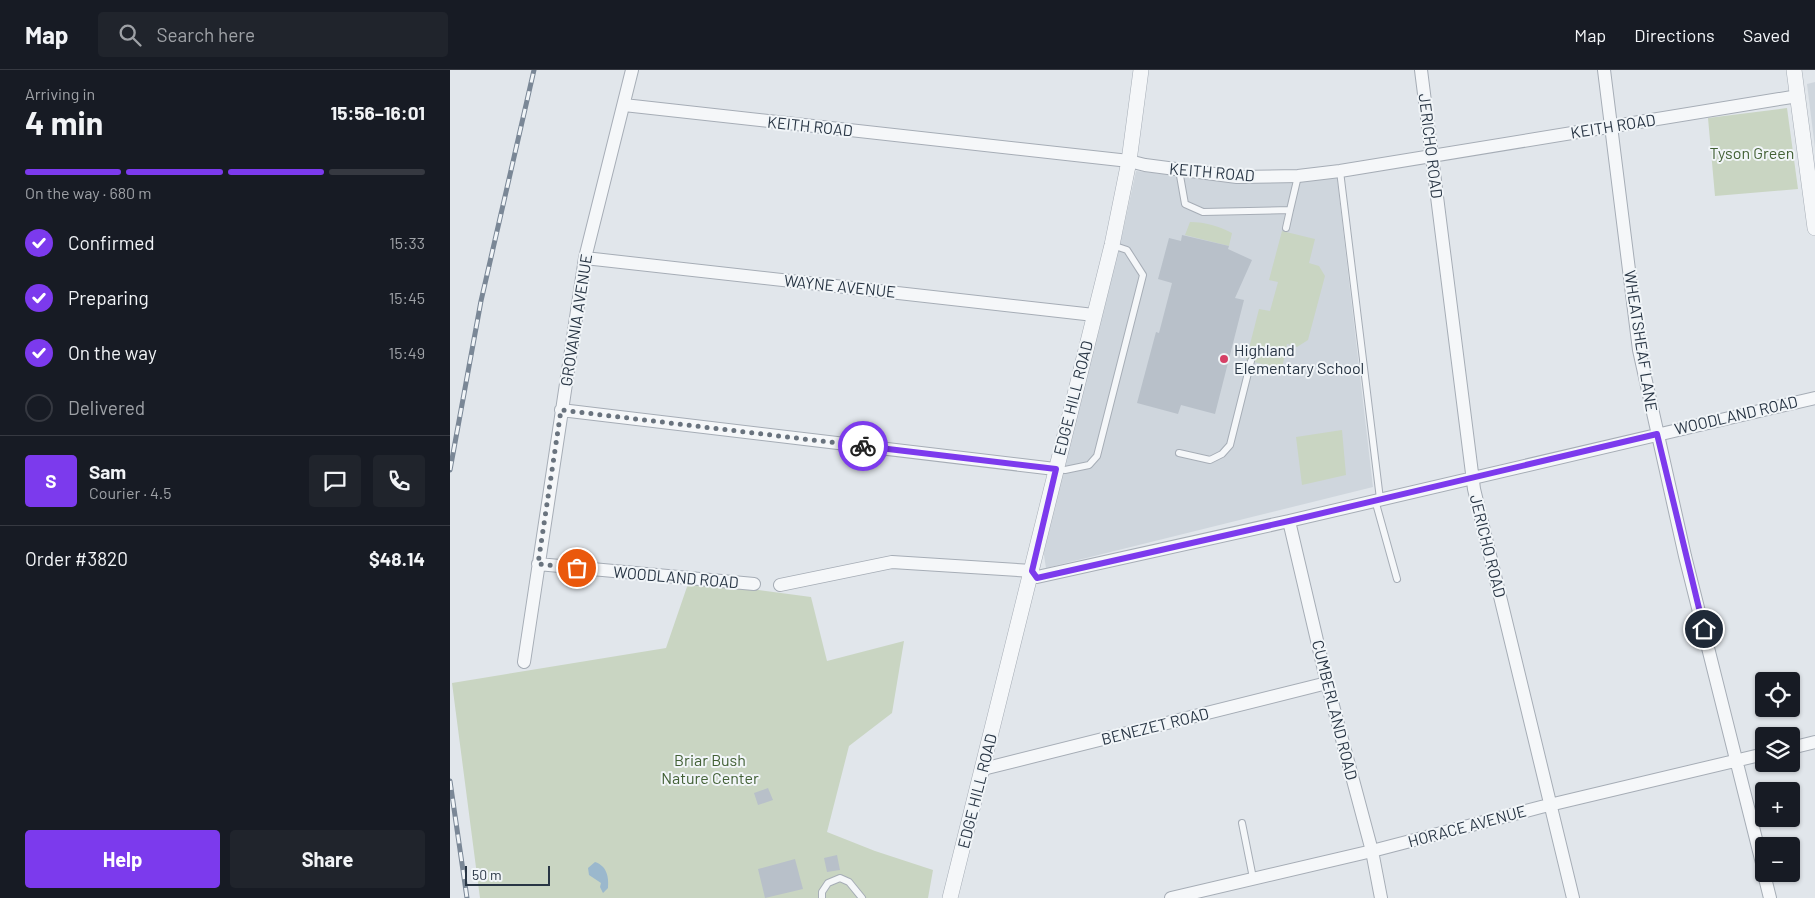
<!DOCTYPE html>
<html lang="en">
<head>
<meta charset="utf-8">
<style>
	:root { --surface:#171b24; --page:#20242c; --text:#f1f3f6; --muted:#9ea1a6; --line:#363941; --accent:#7c3aed }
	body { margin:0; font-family:Barlow,sans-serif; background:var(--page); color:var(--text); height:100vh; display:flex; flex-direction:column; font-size:19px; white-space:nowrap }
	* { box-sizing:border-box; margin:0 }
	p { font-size:16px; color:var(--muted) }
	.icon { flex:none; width:28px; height:28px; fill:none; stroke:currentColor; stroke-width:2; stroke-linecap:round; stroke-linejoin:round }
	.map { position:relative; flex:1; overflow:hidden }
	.panel { display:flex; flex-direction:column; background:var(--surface); width:450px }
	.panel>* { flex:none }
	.buttons { position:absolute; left:1305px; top:602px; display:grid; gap:10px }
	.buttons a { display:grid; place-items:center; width:45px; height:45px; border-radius:5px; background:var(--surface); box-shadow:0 1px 4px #0004; font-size:25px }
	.scale { position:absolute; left:15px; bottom:12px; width:85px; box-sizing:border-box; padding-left:5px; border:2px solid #283544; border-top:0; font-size:14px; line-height:18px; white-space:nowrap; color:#283544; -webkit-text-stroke:4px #f1f5f8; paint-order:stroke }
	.pin { position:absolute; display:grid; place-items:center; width:42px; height:42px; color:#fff; margin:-21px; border:2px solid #fff; border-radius:50%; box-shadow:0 1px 5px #0007 }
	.courier { position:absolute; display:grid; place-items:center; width:50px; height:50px; margin:-25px; border:4px solid #7c3aed; border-radius:50%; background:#fff; color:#222; box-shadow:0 1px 6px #0007 }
	.summary em { font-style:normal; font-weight:700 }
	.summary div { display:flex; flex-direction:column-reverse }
	.summary { display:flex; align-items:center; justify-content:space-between; height:85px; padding:0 25px }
	h1 { font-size:32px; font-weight:700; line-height:38px }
	.bar { display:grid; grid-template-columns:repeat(4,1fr); gap:8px 5px; align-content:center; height:60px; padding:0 25px }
	.bar i { height:6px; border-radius:4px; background:var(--line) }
	.bar .selected { background:var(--accent) }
	.bar p { grid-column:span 4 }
	.line { display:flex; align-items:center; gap:12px; padding:0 25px; border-top:1px solid var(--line) }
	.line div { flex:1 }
	.round { display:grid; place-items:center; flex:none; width:52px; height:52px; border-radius:5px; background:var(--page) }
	ol { padding:0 25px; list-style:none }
	li { display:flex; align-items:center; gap:15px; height:55px }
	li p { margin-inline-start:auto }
	li .icon { padding:5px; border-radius:50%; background:var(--accent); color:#fff; stroke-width:4 }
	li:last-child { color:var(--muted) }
	li i { width:28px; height:28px; border:2px solid var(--line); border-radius:50% }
	.cta { display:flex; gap:10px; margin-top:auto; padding:10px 25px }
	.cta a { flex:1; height:58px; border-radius:5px; background:var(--accent); color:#fff; font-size:20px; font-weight:700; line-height:58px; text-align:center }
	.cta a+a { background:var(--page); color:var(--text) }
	header { display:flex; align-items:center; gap:30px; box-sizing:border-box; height:70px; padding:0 25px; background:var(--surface); border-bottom:1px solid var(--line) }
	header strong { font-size:24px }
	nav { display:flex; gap:28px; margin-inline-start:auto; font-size:18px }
	.search { width:350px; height:45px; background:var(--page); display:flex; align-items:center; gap:12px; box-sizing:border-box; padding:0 18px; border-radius:5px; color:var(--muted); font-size:19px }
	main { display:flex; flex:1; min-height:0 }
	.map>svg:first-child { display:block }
	.built { fill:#cfd6dd }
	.green { fill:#c9d5c2 }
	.water { fill:#9bb8cd }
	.building { fill:#b8c0c9 }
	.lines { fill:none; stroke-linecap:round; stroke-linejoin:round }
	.service-casing { stroke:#a6adb6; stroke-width:8 }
	.minor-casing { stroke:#a6adb6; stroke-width:14 }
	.tertiary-casing { stroke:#a6adb6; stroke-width:16 }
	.service { stroke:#f5f7f9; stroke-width:6 }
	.minor { stroke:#f5f7f9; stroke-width:12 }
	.tertiary { stroke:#f5f7f9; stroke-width:15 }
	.rail-casing { stroke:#7a8796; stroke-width:5 }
	.rail { stroke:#f1f5f8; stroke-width:3; stroke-dasharray:9; stroke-linecap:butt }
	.done { stroke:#69737e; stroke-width:5; stroke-dasharray:0 9 }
	.route { stroke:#7c3aed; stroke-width:6 }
	.poi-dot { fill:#d64066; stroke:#f1f5f8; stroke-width:2 }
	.labels { text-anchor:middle; stroke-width:4; stroke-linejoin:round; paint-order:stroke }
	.street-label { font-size:16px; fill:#283544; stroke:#f1f5f8 }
	.park-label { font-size:16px; fill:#426035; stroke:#f1f5f8 }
	.poi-label { font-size:16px; fill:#283544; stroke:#f1f5f8; text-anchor:start }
</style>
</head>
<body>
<header>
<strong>Map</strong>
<div class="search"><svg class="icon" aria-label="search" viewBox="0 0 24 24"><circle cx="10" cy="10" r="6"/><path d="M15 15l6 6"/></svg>Search here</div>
<nav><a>Map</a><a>Directions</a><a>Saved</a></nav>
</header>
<main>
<section class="panel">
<div class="summary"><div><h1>4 min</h1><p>Arriving in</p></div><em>15:56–16:01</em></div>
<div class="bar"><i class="selected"></i><i class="selected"></i><i class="selected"></i><i></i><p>On the way · 680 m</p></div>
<ol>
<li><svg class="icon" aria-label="check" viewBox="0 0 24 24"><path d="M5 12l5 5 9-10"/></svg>Confirmed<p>15:33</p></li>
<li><svg class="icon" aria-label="check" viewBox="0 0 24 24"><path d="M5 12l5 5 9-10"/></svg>Preparing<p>15:45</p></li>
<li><svg class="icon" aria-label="check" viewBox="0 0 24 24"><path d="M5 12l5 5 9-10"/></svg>On the way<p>15:49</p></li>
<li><i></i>Delivered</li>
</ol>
<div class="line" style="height:90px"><b class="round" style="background:var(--accent);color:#fff">S</b><div><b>Sam</b><p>Courier · 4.5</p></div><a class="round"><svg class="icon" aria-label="chat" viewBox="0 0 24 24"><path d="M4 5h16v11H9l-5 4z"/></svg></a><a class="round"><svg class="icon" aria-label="phone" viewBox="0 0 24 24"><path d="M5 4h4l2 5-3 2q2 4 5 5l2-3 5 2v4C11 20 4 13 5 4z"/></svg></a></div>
<div class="line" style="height:65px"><div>Order #3820</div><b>$48.14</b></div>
<div class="cta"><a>Help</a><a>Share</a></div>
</section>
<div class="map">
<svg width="1365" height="828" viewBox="0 0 1365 828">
	<rect width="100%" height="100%" fill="#e1e6eb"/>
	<!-- built -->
	<path class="built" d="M 1365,12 L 1365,78 L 1357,14 Z
		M 686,101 L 786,112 L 832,112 L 887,108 L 923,417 L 596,498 L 593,479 L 673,161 Z"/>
	<!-- green -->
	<path class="green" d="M 1337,38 L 1348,119 L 1265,126 L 1258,48 Z
		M 740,152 C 756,152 768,156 782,163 L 779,176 L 735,165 Z
		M 832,161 L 865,169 L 859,193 L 869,196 L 875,206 L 858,270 L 847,277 L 837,274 L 832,299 L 796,290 L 809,239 L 820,241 L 828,212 L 819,210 Z
		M 892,360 L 896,405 L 852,415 L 846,367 Z
		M 239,511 L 361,527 L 377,591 L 454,571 L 442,643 L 399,676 L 377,762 L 425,781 L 483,800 L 478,828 L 30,828 L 2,613 L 216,578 Z"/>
	<!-- water -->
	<path class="water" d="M 145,792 C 157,796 159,807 158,818 L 153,823 L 150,817 L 151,813 L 139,805 L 138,798 Z"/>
	<!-- building -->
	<path class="building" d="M 732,165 L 779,176 L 778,179 L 802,190 L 785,228 L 794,230 L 765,344 L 731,335 L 728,344 L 687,333 L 706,262 L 709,263 L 722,213 L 708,209 L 719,168 L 731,171 Z
		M 318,718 L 323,730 L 308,735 L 304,723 Z
		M 387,785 L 390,800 L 377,802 L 374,788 Z
		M 345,789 L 353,819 L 315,828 L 308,799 Z"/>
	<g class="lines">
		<!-- service casing -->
		<g class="service-casing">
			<path id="service" d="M 729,100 L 735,134 L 753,142 L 840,140 L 848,106
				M 890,101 L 930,429
				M 836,158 L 840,140
				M 729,383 L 760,390 L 772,384 L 780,375 L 801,291
				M 607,399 L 615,400 L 639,395 L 647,386 L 693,205 L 677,180 L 662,175
				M 925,430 L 947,509
				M 792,753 L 803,808
				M 372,828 L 372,822 L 378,813 L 390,808 L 399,812 L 412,828"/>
		</g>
		<!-- minor casing -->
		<g class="minor-casing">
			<path id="minor" d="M 971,0 L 1024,419 L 1123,828
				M 1154,0 L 1189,280 L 1235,486 L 1314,801
				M 174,35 L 679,91 L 695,95 L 787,107 L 848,106 L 890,101 L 1348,26
				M 135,188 L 644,245
				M 111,340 L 605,399
				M 839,451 L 877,613 L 922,781 L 931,828
				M 88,494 L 304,514
				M 330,515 L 442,492 L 582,501 L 587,507 L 839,451 L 1365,328
				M 74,592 L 135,188 L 182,0
				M 1341,678 L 1365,672
				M 533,699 L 877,613
				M 1314,804 L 1320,828
				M 721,828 L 922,781 L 1091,737 L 1314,684"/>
		</g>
		<!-- tertiary casing -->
		<g class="tertiary-casing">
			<path id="tertiary" d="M 1344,0 L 1365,158
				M 500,828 L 662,175 L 679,91 L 691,0"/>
		</g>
		<!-- service -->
		<use href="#service" class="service"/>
		<!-- minor -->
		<use href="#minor" class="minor"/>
		<!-- tertiary -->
		<use href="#tertiary" class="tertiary"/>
		<!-- rail casing -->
		<g class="rail-casing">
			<path id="rail" d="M 0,400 L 31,231 L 84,0
				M 0,711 L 17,828"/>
		</g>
		<!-- rail -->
		<use href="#rail" class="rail"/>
	</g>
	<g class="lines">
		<!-- done -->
		<path class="done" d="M 127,498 L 88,494 L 111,340 L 413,376"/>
		<!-- route -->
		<path class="route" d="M 413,376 L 606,399 L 582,501 L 587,508 L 839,451 L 1207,364 L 1254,559"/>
	</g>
	<!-- markers -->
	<circle class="poi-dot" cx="774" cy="289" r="5"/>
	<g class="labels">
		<!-- street labels -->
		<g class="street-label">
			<text transform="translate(360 56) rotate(6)" y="6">KEITH ROAD</text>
			<text transform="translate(1163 56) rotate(-9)" y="6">KEITH ROAD</text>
			<text transform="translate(981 76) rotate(83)" y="6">JERICHO ROAD</text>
			<text transform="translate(762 102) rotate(5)" y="6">KEITH ROAD</text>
			<text transform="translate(390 216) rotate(6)" y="6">WAYNE AVENUE</text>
			<text transform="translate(126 250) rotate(-81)" y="6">GROVANIA AVENUE</text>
			<text transform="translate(1191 271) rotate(81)" y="6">WHEATSHEAF LANE</text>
			<text transform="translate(623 328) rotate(-76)" y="6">EDGE HILL ROAD</text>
			<text transform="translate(1286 345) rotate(-13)" y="6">WOODLAND ROAD</text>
			<text transform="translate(1038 476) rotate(76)" y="6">JERICHO ROAD</text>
			<text transform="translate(226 507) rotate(5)" y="6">WOODLAND ROAD</text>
			<text transform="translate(885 640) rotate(76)" y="6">CUMBERLAND ROAD</text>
			<text transform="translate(705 656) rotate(-14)" y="6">BENEZET ROAD</text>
			<text transform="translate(527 721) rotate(-76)" y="6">EDGE HILL ROAD</text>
			<text transform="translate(1017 756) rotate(-15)" y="6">HORACE AVENUE</text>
		</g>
		<!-- park labels -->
		<g class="park-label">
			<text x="1302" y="89">Tyson Green</text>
			<text x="260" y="696">Briar Bush<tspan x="260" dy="18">Nature Center</tspan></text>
		</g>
		<!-- poi labels -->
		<g class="poi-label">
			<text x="784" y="286">Highland<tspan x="784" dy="18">Elementary School</tspan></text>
		</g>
	</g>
</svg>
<div class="buttons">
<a><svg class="icon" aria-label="locate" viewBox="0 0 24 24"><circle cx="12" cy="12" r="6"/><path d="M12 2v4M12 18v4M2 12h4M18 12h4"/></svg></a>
<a><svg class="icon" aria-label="layers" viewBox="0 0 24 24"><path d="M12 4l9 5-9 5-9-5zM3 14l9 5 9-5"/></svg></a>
<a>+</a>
<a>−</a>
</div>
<div class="scale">50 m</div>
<div class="pin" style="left:127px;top:498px;background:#ea580c"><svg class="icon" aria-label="bag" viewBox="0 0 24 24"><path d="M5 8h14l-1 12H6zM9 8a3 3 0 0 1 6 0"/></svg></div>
<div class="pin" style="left:1254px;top:559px;background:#1f2937"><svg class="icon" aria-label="home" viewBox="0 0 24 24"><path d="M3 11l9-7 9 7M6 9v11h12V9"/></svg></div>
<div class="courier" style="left:413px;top:376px"><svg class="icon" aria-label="bike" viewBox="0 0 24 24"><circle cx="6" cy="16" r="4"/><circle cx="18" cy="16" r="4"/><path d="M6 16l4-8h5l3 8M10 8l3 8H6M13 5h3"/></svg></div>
</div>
</main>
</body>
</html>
